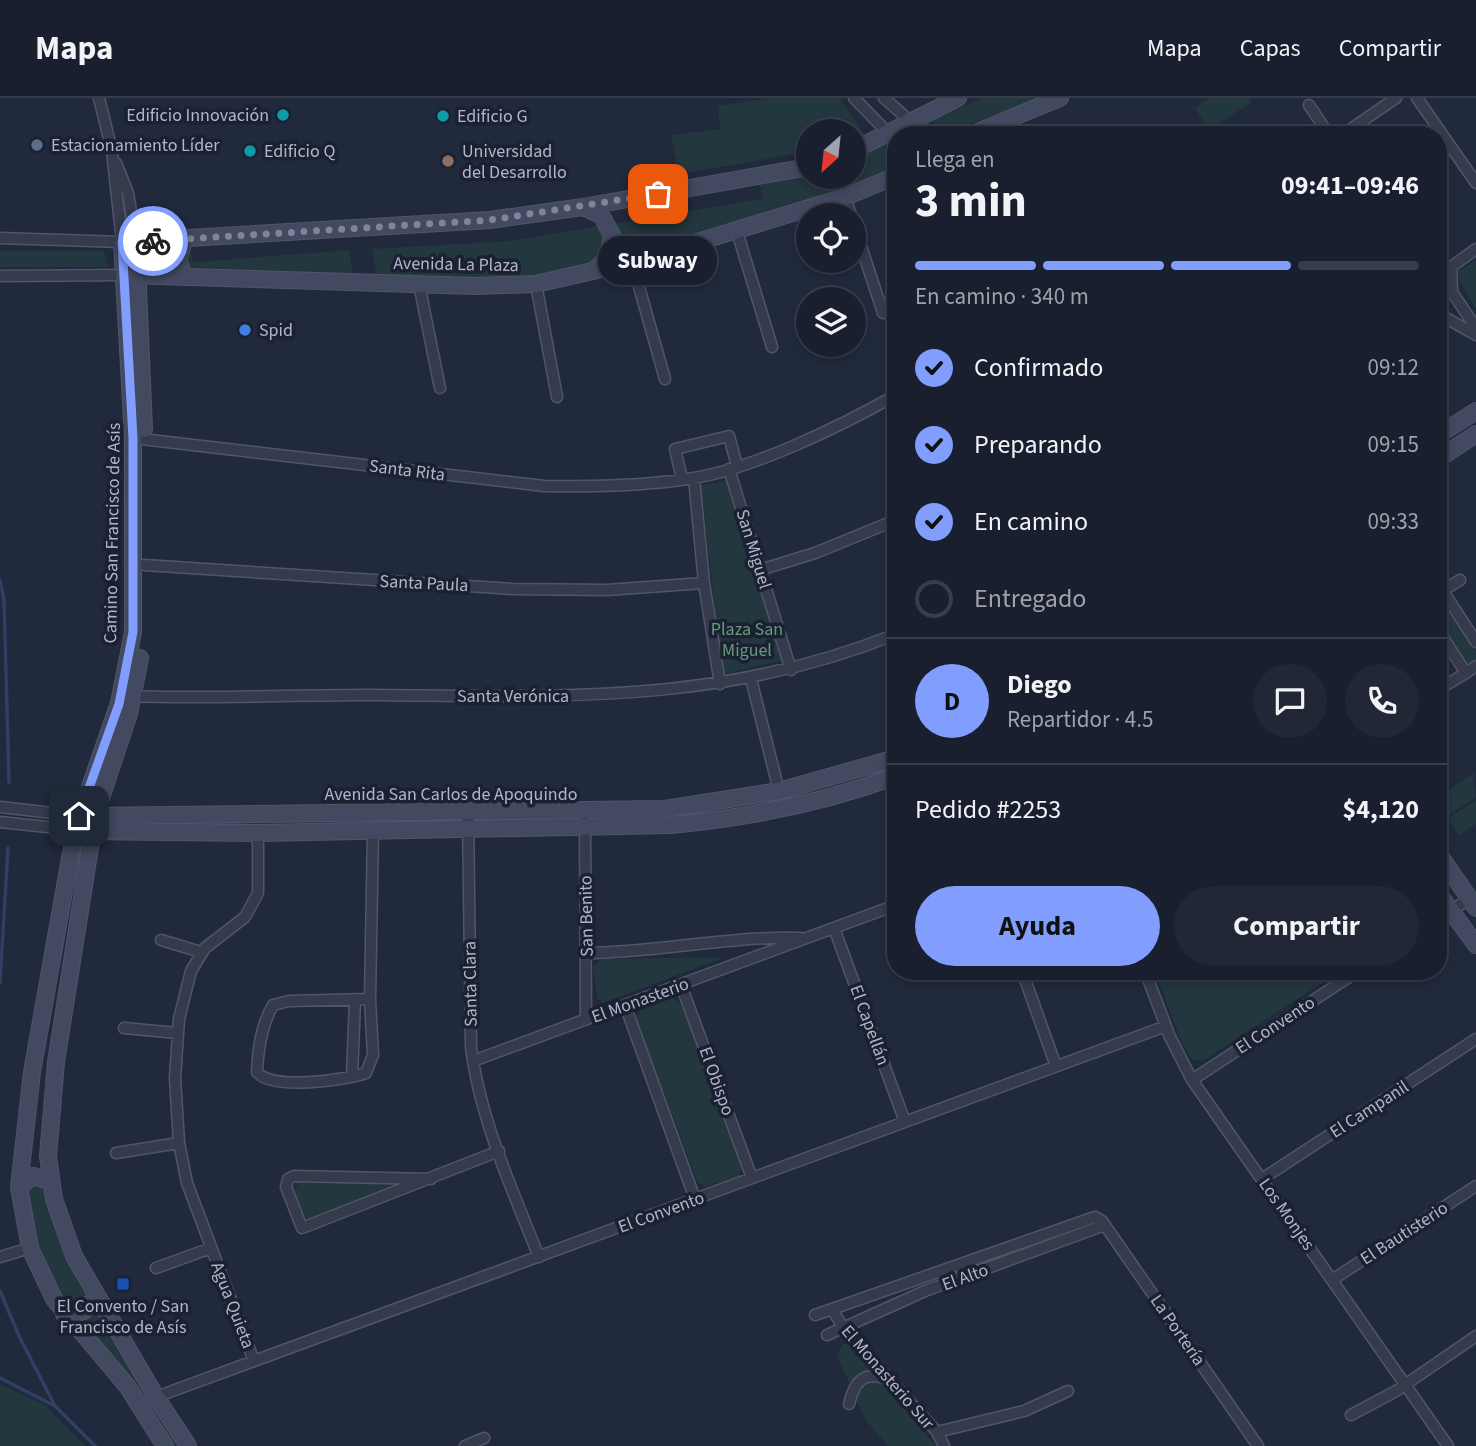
<!DOCTYPE html>
<html lang="es">
<head>
<meta charset="utf-8">
<style>
	:root { --surface:#191f2e; --page:#222736; --text:#f1f3f6; --muted:#9fa2aa; --line:#373d4a; --accent:#819dfd }
	body { margin:0; font-family:"Source Sans 3",sans-serif; background:var(--page); color:var(--text); height:100vh; display:flex; flex-direction:column; font-size:26px; white-space:nowrap }
	* { box-sizing:border-box; margin:0 }
	p { font-size:23px; color:var(--muted) }
	.icon { flex:none; width:38px; height:38px; fill:none; stroke:currentColor; stroke-width:2; stroke-linecap:round; stroke-linejoin:round }
	.map { position:relative; flex:1; overflow:hidden }
	.drawer { position:absolute; left:887px; top:28px; width:560px; height:854px; display:flex; flex-direction:column; background:var(--surface); border-radius:28px; box-shadow:0 4px 10px #0003,0 0 0 2px var(--line) }
	.drawer>* { flex:none }
	.needle { width:46px; rotate:207deg }
	.fabs { position:absolute; left:796px; top:21px; display:grid; gap:14px }
	.fabs a { display:grid; place-items:center; width:70px; height:70px; border-radius:50%; background:var(--surface); box-shadow:0 4px 10px #0003,0 0 0 2px var(--line); font-size:35px }
	.pin { position:absolute; display:grid; place-items:center; width:60px; height:60px; color:#fff; margin:-30px; border-radius:14px; box-shadow:0 4px 10px #0006 }
	.courier { position:absolute; display:grid; place-items:center; width:70px; height:70px; margin:-35px; border:5px solid #819dfd; border-radius:50%; background:#fff; color:#222; box-shadow:0 2px 9px #0007 }
	.bubble { position:absolute; height:49px; border-radius:24px; background:var(--surface); box-shadow:0 4px 10px #0003,0 0 0 2px var(--line); font-size:23px; font-weight:700; line-height:49px; text-align:center }
	.summary em { font-style:normal; font-weight:700 }
	.summary div { display:flex; flex-direction:column-reverse }
	.summary { display:flex; align-items:center; justify-content:space-between; height:119px; padding:0 28px }
	h1 { font-size:46px; font-weight:700; line-height:52px }
	.bar { display:grid; grid-template-columns:repeat(4,1fr); gap:10px 7px; align-content:center; height:84px; padding:0 28px }
	.bar i { height:9px; border-radius:5px; background:var(--line) }
	.bar .on { background:var(--accent) }
	.bar p { grid-column:span 4 }
	.line { display:flex; align-items:center; gap:18px; padding:0 28px; border-top:2px solid var(--line) }
	.line div { flex:1 }
	.round { display:grid; place-items:center; flex:none; width:74px; height:74px; border-radius:37px; background:var(--page) }
	ol { padding:0 28px; list-style:none }
	li { display:flex; align-items:center; gap:21px; height:77px }
	li p { margin-inline-start:auto }
	li .icon { padding:7px; border-radius:50%; background:var(--accent); color:#111; stroke-width:4 }
	li:last-child { color:var(--muted) }
	li i { width:38px; height:38px; border:4px solid var(--line); border-radius:50% }
	.button { display:flex; gap:14px; margin-top:auto; padding:14px 28px }
	.button a { flex:1; height:80px; border-radius:42px; background:var(--accent); color:#111; font-size:28px; font-weight:700; line-height:80px; text-align:center }
	.button a+a { background:var(--page); color:var(--text) }
	header { display:flex; align-items:center; gap:42px; box-sizing:border-box; height:98px; padding:0 35px; background:var(--surface); border-bottom:2px solid var(--line) }
	header strong { font-size:33px }
	nav { display:flex; gap:38px; margin-inline-start:auto; font-size:24px }
	.map>svg:first-child { display:block }
	.green { fill:#23373e }
	.lines { fill:none; stroke-linecap:round; stroke-linejoin:round }
	.stream { stroke:#323f63; stroke-width:3.5 }
	.street-casing { stroke:#505668; stroke-width:13 }
	.secondary-casing { stroke:#505668; stroke-width:18 }
	.street { stroke:#353b4d; stroke-width:10 }
	.secondary { stroke:#434960; stroke-width:16 }
	.done { stroke:#7f8597; stroke-width:7; stroke-dasharray:0 12.6 }
	.route { stroke:#819dfd; stroke-width:9 }
	.culture-dot { fill:#0f9aa8; stroke:#1b2032; stroke-width:2.5 }
	.service-dot { fill:#5c6f8a; stroke:#1b2032; stroke-width:2.5 }
	.education-dot { fill:#8d6e63; stroke:#1b2032; stroke-width:2.5 }
	.shop-dot { fill:#3f7fe0; stroke:#1b2032; stroke-width:2.5 }
	.transit-dot { fill:#1a4fb4; stroke:#1b2032; stroke-width:2.5 }
	.labels { text-anchor:middle; stroke-width:7; stroke-linejoin:round; paint-order:stroke }
	.poi-label { font-size:18px; fill:#b1b6c8; stroke:#1b2032; text-anchor:start }
	.street-label { font-size:18px; fill:#b1b6c8; stroke:#1b2032 }
	.park-label { font-size:18px; fill:#669b7a; stroke:#1b2032 }
</style>
</head>
<body>
<header>
<strong>Mapa</strong>
<nav><a>Mapa</a><a>Capas</a><a>Compartir</a></nav>
</header>
<div class="map">
<svg width="1476" height="1348" viewBox="0 0 1476 1348">
	<rect width="100%" height="100%" fill="#21293d"/>
	<!-- green -->
	<path class="green" d="M 769,0 L 840,0 L 865,37 L 854,42 L 854,33 L 808,33 L 808,54 L 679,76 L 671,37 L 720,31 L 718,8 Z
		M 982,0 L 1040,0 L 948,34 L 931,23 Z
		M 1208,0 L 1249,0 L 1252,4 L 1209,32 L 1195,10 Z
		M 890,44 L 896,48 L 896,71 C 806,110 709,134 614,157 L 612,126 L 762,101 L 760,85 L 808,74 L 808,79 L 854,79 L 854,60 Z
		M 604,127 L 604,154 C 574,190 422,183 376,176 L 372,151 L 512,143 Z
		M 191,152 L 193,164 L 349,152 L 353,176 L 162,168 L 157,154 Z
		M 0,153 L 104,153 L 108,169 L 0,169 Z
		M 1476,162 L 1476,211 L 1455,175 Z
		M 726,383 L 757,472 L 784,562 L 722,576 L 701,387 Z
		M 1444,505 L 1476,554 L 1476,561 L 1465,568 L 1439,527 L 1439,509 Z
		M 896,665 L 896,670 C 797,706 697,721 593,721 C 695,714 800,702 896,665 Z
		M 1474,675 L 1476,699 L 1447,718 L 1439,705 L 1439,698 Z
		M 1476,702 L 1476,726 L 1459,737 L 1448,720 Z
		M 459,721 L 463,724 L 109,727 L 109,722 Z
		M 725,859 L 603,905 L 597,900 L 593,868 L 603,861 Z
		M 1155,873 L 1324,873 L 1325,875 L 1322,885 L 1203,963 L 1192,962 L 1181,943 Z
		M 671,898 L 681,906 L 742,1068 L 739,1078 L 706,1089 L 698,1085 L 636,921 L 642,909 Z
		M 300,1083 L 396,1083 L 397,1089 L 311,1122 L 303,1118 L 293,1094 Z
		M 26,1084 L 46,1088 L 87,1193 L 83,1206 L 67,1207 C 39,1170 29,1130 26,1084 Z
		M 96,1209 L 163,1329 L 179,1348 L 173,1348 L 79,1222 Z
		M 843,1246 L 849,1246 L 936,1348 L 888,1348 L 865,1321 L 837,1257 Z
		M 0,1286 L 45,1307 L 86,1348 L 0,1348 Z"/>
	<g class="lines">
		<!-- stream -->
		<path class="stream" d="M 0,482 L 4,502 L 9,684
			M 0,885 L 8,750
			M 0,1193 L 19,1238 L 55,1308
			M 0,1280 L 55,1308 L 95,1348"/>
		<!-- street casing -->
		<g class="street-casing">
			<path id="street" d="M 854,0 L 889,36
				M 884,0 L 910,23
				M 1417,0 L 1476,85
				M 1309,7 L 1329,37
				M 1342,37 L 1396,0
				M 116,65 L 128,95 L 136,144
				M 845,99 L 851,117
				M 854,127 L 883,215
				M 736,130 L 772,249
				M 0,140 L 122,144 L 112,53 L 99,0
				M 1476,151 L 1451,169 L 1452,194 L 1476,230
				M 632,164 L 665,281
				M 0,178 L 126,177
				M 419,186 L 440,290
				M 536,186 L 557,299
				M 1438,210 L 1446,220 L 1476,237
				M 133,340 L 544,388 C 593,389 645,388 694,380 C 755,370 841,328 896,297
				M 729,371 L 791,572
				M 694,380 L 704,485 L 720,586
				M 682,381 L 675,351 L 729,338 L 737,368
				M 144,467 L 513,491 L 607,492 L 704,485
				M 760,472 L 815,455 L 896,422
				M 1443,493 L 1476,544
				M 1439,495 L 1460,482
				M 1438,532 L 1466,575 L 1476,568
				M 751,581 L 779,693
				M 1438,592 L 1466,575
				M 127,598 C 207,601 287,597 367,597 C 554,598 718,608 896,536
				M 0,709 L 79,718
				M 468,715 L 471,949 C 480,1021 512,1091 539,1159
				M 0,724 L 75,732
				M 585,724 L 586,921
				M 1438,821 L 1469,801
				M 834,830 L 905,1024
				M 161,842 L 201,854
				M 586,855 C 658,854 728,838 800,840
				M 1022,873 L 1056,968
				M 1145,873 L 1170,939 L 1192,982 L 1448,1348
				M 681,887 L 752,1080
				M 370,901 L 289,903 L 273,907 C 261,928 258,951 257,974 C 272,993 345,982 366,975 L 373,957 L 370,901 L 373,733
				M 625,907 L 695,1101
				M 124,930 L 177,935
				M 473,963 L 896,807
				M 352,979 L 355,902
				M 1192,982 L 1358,873
				M 116,1055 L 179,1045
				M 431,1081 L 294,1078 L 288,1081 L 286,1089 L 302,1130 L 499,1053
				M 1262,1081 L 1476,941
				M 0,1159 L 30,1150
				M 156,1170 L 211,1150
				M 1332,1182 L 1476,1088
				M 832,1211 L 844,1231 L 937,1334 L 944,1348
				M 815,1217 L 1095,1119 L 1102,1123 L 1258,1348
				M 827,1237 L 925,1193 L 1105,1127
				M 254,1263 L 187,1085 L 179,1045 L 175,980 L 179,921 L 191,873 L 205,850 L 245,819 L 258,795 L 258,735
				M 156,1299 L 1166,928
				M 849,1306 C 855,1282 864,1273 888,1281
				M 1351,1317 L 1396,1293 L 1476,1238
				M 937,1334 L 1024,1313 L 1068,1293
				M 465,1348 L 484,1340"/>
		</g>
		<!-- secondary casing -->
		<g class="secondary-casing">
			<path id="secondary" d="M 910,23 L 928,37
				M 970,37 L 1060,0
				M 854,52 L 958,0
				M 583,109 L 601,117 L 612,137 L 608,159 L 594,173
				M 136,144 L 144,331
				M 128,177 L 475,188 L 536,186 L 632,164 L 845,99 L 896,78
				M 184,179 L 178,161 L 185,142
				M 1438,337 L 1476,313
				M 1438,361 L 1476,336
				M 140,560 L 129,616 L 95,718 L 56,964 L 48,1058 L 54,1101 L 74,1158 L 156,1299 L 188,1348
				M 86,718 L 665,711 L 779,693 L 896,660
				M 82,733 L 258,735 L 670,727 C 747,720 823,705 896,678
				M 1438,755 L 1476,810
				M 1438,795 L 1476,847
				M 19,1089 L 33,1078 L 50,1083
				M 64,1216 L 84,1213 L 97,1198
				M 165,1348 L 127,1288 L 54,1201 L 30,1150 L 19,1089 L 32,974 L 75,732 L 119,605 L 133,534 L 133,340 L 122,144 L 490,122 L 583,109 L 808,69"/>
		</g>
		<!-- street -->
		<use href="#street" class="street"/>
		<!-- secondary -->
		<use href="#secondary" class="secondary"/>
	</g>
	<g class="lines">
		<!-- done -->
		<path class="done" d="M 153,143 L 490,122 L 658,96"/>
		<!-- route -->
		<path class="route" d="M 79,718 L 119,606 L 133,534 L 133,340 L 122,144 L 153,143"/>
	</g>
	<!-- markers -->
	<g class="culture-dot">
		<circle cx="283" cy="17" r="7"/>
		<circle cx="443" cy="18" r="7"/>
		<circle cx="250" cy="53" r="7"/>
	</g>
	<circle class="service-dot" cx="37" cy="47" r="7"/>
	<circle class="education-dot" cx="448" cy="63" r="7"/>
	<circle class="shop-dot" cx="245" cy="232" r="7"/>
	<rect class="transit-dot" x="116" y="1179" width="14" height="14" rx="3.5"/>
	<g class="labels">
		<!-- poi labels -->
		<g class="poi-label">
			<text x="269" y="23" text-anchor="end">Edificio Innovación</text>
			<text x="457" y="24">Edificio G</text>
			<text x="51" y="53">Estacionamiento Líder</text>
			<text x="264" y="59">Edificio Q</text>
			<text x="462" y="59">Universidad<tspan x="462" dy="21">del Desarrollo</tspan></text>
			<text x="259" y="238">Spid</text>
			<text x="123" y="1214" text-anchor="middle">El Convento / San<tspan x="123" dy="21">Francisco de Asís</tspan></text>
		</g>
		<!-- street labels -->
		<g class="street-label">
			<text transform="translate(456 166) rotate(1)" y="6">Avenida La Plaza</text>
			<text transform="translate(407 372) rotate(7)" y="6">Santa Rita</text>
			<text transform="translate(112 435) rotate(-89)" y="6">Camino San Francisco de Asís</text>
			<text transform="translate(754 451) rotate(73)" y="6">San Miguel</text>
			<text transform="translate(424 485) rotate(3)" y="6">Santa Paula</text>
			<text x="513" y="604">Santa Verónica</text>
			<text x="451" y="702">Avenida San Carlos de Apoquindo</text>
			<text transform="translate(586 818) rotate(-91)" y="6">San Benito</text>
			<text transform="translate(470 886) rotate(-91)" y="6">Santa Clara</text>
			<text transform="translate(640 902) rotate(-20)" y="6">El Monasterio</text>
			<text transform="translate(870 927) rotate(70)" y="6">El Capellán</text>
			<text transform="translate(1275 927) rotate(-33)" y="6">El Convento</text>
			<text transform="translate(717 983) rotate(70)" y="6">El Obispo</text>
			<text transform="translate(1369 1011) rotate(-33)" y="6">El Campanil</text>
			<text transform="translate(661 1114) rotate(-20)" y="6">El Convento</text>
			<text transform="translate(1287 1116) rotate(55)" y="6">Los Monjes</text>
			<text transform="translate(1404 1135) rotate(-33)" y="6">El Bautisterio</text>
			<text transform="translate(965 1179) rotate(-20)" y="6">El Alto</text>
			<text transform="translate(233 1207) rotate(69)" y="6">Agua Quieta</text>
			<text transform="translate(1178 1232) rotate(55)" y="6">La Portería</text>
			<text transform="translate(888 1279) rotate(49)" y="6">El Monasterio Sur</text>
		</g>
		<!-- park labels -->
		<g class="park-label">
			<text x="747" y="537">Plaza San<tspan x="747" dy="21">Miguel</tspan></text>
		</g>
	</g>
</svg>
<div class="fabs">
<a><svg class="needle" viewBox="-14 -14 28 28"><path d="M0-13l5 13h-10z" fill="#e53935"/><path d="M0 13l5-13h-10z" fill="#9fa2aa"/></svg></a>
<a><svg class="icon" aria-label="locate" viewBox="0 0 24 24"><circle cx="12" cy="12" r="6"/><path d="M12 2v4M12 18v4M2 12h4M18 12h4"/></svg></a>
<a><svg class="icon" aria-label="layers" viewBox="0 0 24 24"><path d="M12 4l9 5-9 5-9-5zM3 14l9 5 9-5"/></svg></a>
</div>
<div class="pin" style="left:658px;top:96px;background:#ea580c"><svg class="icon" aria-label="bag" viewBox="0 0 24 24"><path d="M5 8h14l-1 12H6zM9 8a3 3 0 0 1 6 0"/></svg></div>
<div class="pin" style="left:79px;top:718px;background:#1f2937"><svg class="icon" aria-label="home" viewBox="0 0 24 24"><path d="M3 11l9-7 9 7M6 9v11h12V9"/></svg></div>
<div class="courier" style="left:153px;top:143px"><svg class="icon" aria-label="bike" viewBox="0 0 24 24"><circle cx="6" cy="16" r="4"/><circle cx="18" cy="16" r="4"/><path d="M6 16l4-8h5l3 8M10 8l3 8H6M13 5h3"/></svg></div>
<div class="bubble" style="left:598px;top:138px;width:119px">Subway</div>
<section class="drawer">
<div class="summary"><div><h1>3 min</h1><p>Llega en</p></div><em>09:41–09:46</em></div>
<div class="bar"><i class="on"></i><i class="on"></i><i class="on"></i><i></i><p>En camino · 340 m</p></div>
<ol>
<li><svg class="icon" aria-label="check" viewBox="0 0 24 24"><path d="M5 12l5 5 9-10"/></svg>Confirmado<p>09:12</p></li>
<li><svg class="icon" aria-label="check" viewBox="0 0 24 24"><path d="M5 12l5 5 9-10"/></svg>Preparando<p>09:15</p></li>
<li><svg class="icon" aria-label="check" viewBox="0 0 24 24"><path d="M5 12l5 5 9-10"/></svg>En camino<p>09:33</p></li>
<li><i></i>Entregado</li>
</ol>
<div class="line" style="height:126px"><b class="round" style="background:var(--accent);color:#111">D</b><div><b>Diego</b><p>Repartidor · 4.5</p></div><a class="round"><svg class="icon" aria-label="chat" viewBox="0 0 24 24"><path d="M4 5h16v11H9l-5 4z"/></svg></a><a class="round"><svg class="icon" aria-label="phone" viewBox="0 0 24 24"><path d="M5 4h4l2 5-3 2q2 4 5 5l2-3 5 2v4C11 20 4 13 5 4z"/></svg></a></div>
<div class="line" style="height:91px"><div>Pedido #2253</div><b>$4,120</b></div>
<div class="button"><a>Ayuda</a><a>Compartir</a></div>
</section>
</div>
</body>
</html>
